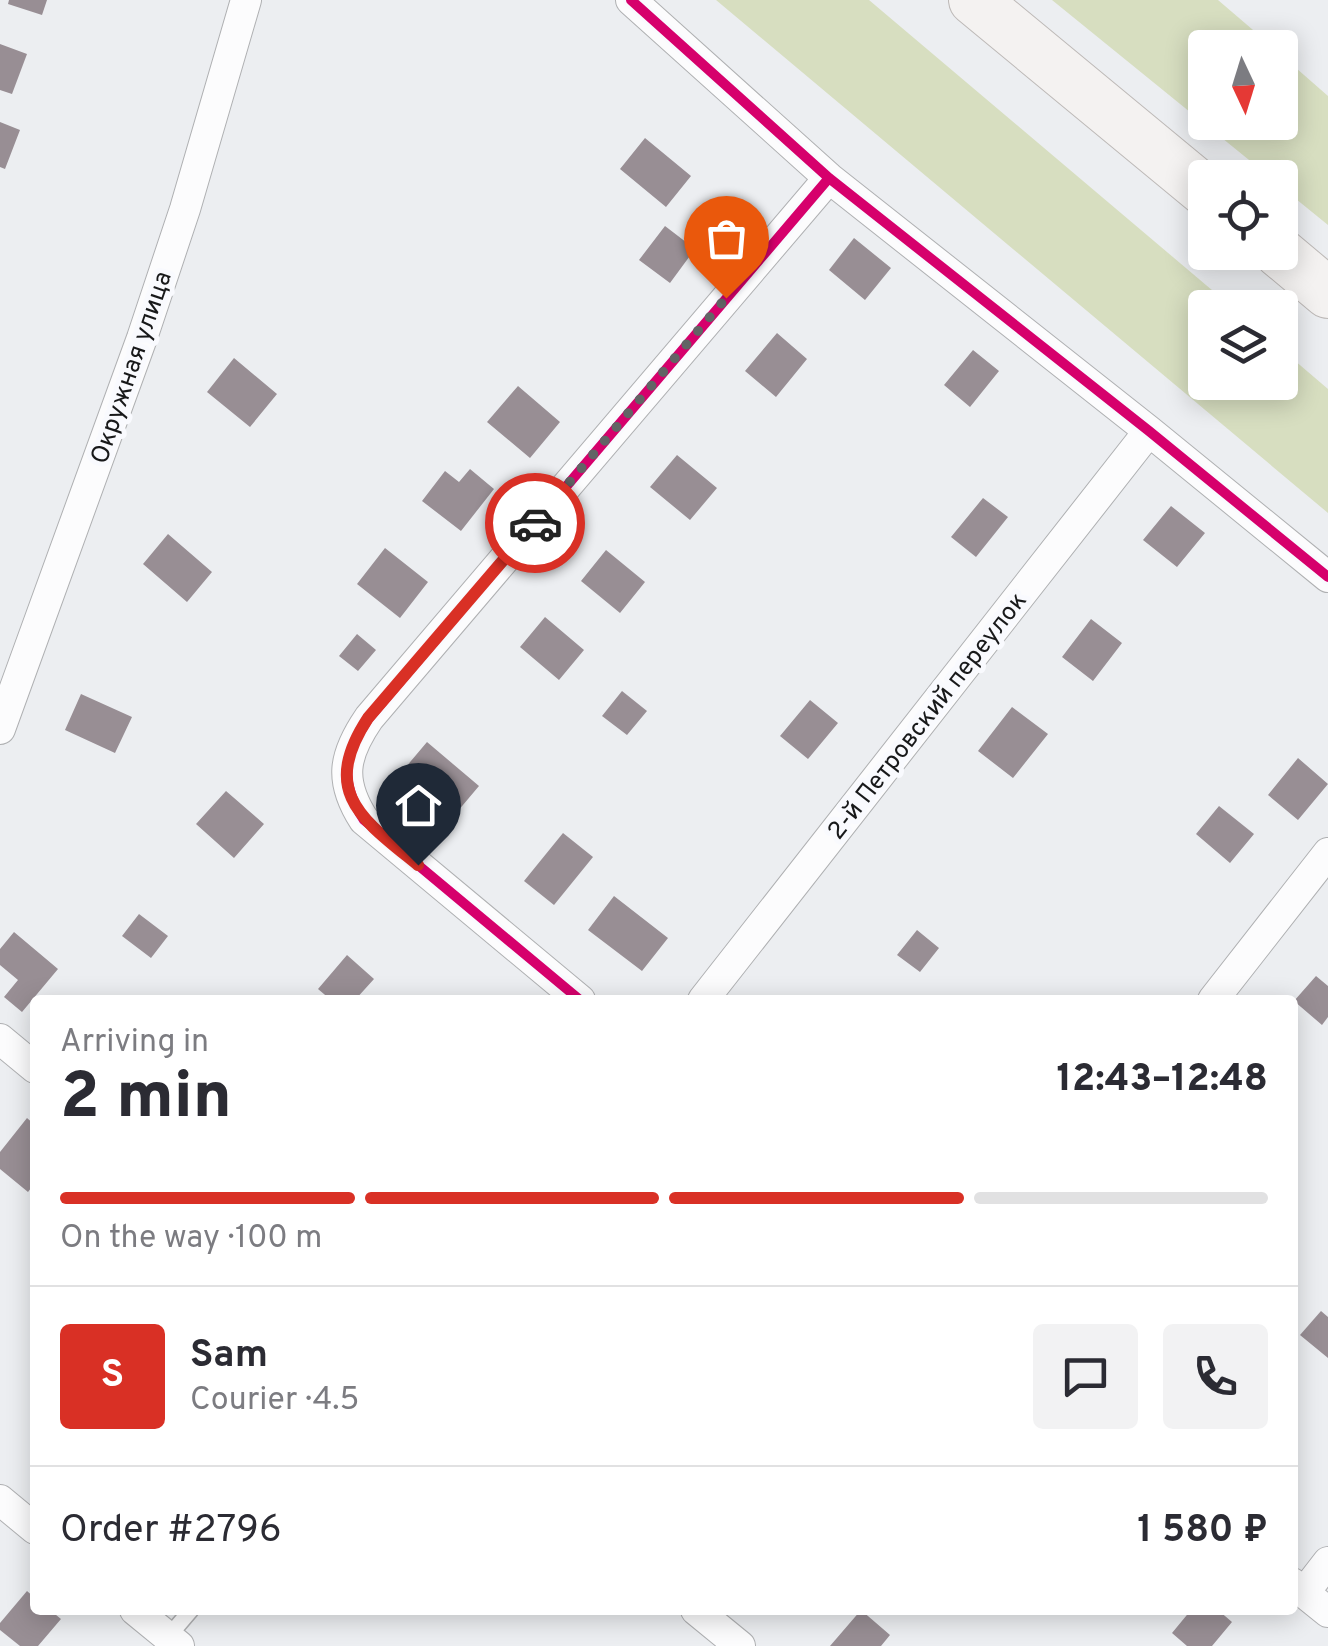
<!DOCTYPE html>
<html lang="en">
<head>
<meta charset="utf-8">
<style>
	:root { --surface:#fff; --page:#f2f2f3; --text:#2b2b33; --muted:#7c7c81; --line:#e1e1e2; --accent:#d93025 }
	body { margin:0; font-family:Overpass,sans-serif; background:var(--page); color:var(--text); height:100vh; display:flex; flex-direction:column; font-size:38px; white-space:nowrap }
	* { box-sizing:border-box; margin:0 }
	p { font-size:32px; color:var(--muted) }
	.icon { flex:none; width:55px; height:55px; fill:none; stroke:currentColor; stroke-width:2; stroke-linecap:round; stroke-linejoin:round }
	.map { position:relative; flex:1; overflow:hidden }
	.panel { position:absolute; left:30px; top:995px; width:1268px; height:620px; display:flex; flex-direction:column; background:var(--surface); border-radius:10px; box-shadow:0 5px 25px #0003 }
	.panel>* { flex:none }
	.needle { width:65px; rotate:176deg }
	.buttons { position:absolute; left:1188px; top:30px; display:grid; gap:20px }
	.buttons a { display:grid; place-items:center; width:110px; height:110px; border-radius:10px; background:var(--surface); box-shadow:0 5px 25px #0003; font-size:50px }
	.pin { position:absolute; display:grid; place-items:center; width:85px; height:85px; color:#fff; margin:-102px -42px; border-radius:50% 50% 50% 0; rotate:-45deg; box-shadow:0 0 10px #0007 }
	.pin .icon { rotate:45deg }
	.courier { position:absolute; display:grid; place-items:center; width:100px; height:100px; margin:-50px; border:8px solid #d93025; border-radius:50%; background:#fff; color:#222; box-shadow:0 2px 12px #0007 }
	.head em { font-style:normal; font-weight:800 }
	.head div { display:flex; flex-direction:column-reverse }
	.head { display:flex; align-items:center; justify-content:space-between; height:170px; padding:0 30px }
	h1 { font-size:65px; font-weight:800; line-height:75px }
	.bar { display:grid; grid-template-columns:repeat(4,1fr); gap:15px 10px; align-content:center; height:120px; padding:0 30px }
	.bar i { height:12px; border-radius:8px; background:var(--line) }
	.bar .current { background:var(--accent) }
	.bar p { grid-column:span 4 }
	.line { display:flex; align-items:center; gap:25px; padding:0 30px; border-top:2px solid var(--line) }
	.line div { flex:1 }
	.round { display:grid; place-items:center; flex:none; width:105px; height:105px; border-radius:10px; background:var(--page) }
	.map>svg:first-child { display:block }
	.green { fill:#d7dec0 }
	.building { fill:#988e94 }
	.lines { fill:none; stroke-linecap:round; stroke-linejoin:round }
	.lane-casing { stroke:#afb0b2; stroke-width:18 }
	.street-casing { stroke:#afb0b2; stroke-width:32 }
	.primary-casing { stroke:#bdb9b7; stroke-width:52 }
	.lane { stroke:#fcfcfd; stroke-width:15 }
	.street { stroke:#fcfcfd; stroke-width:30 }
	.primary { stroke:#f4f2f1; stroke-width:50 }
	.cycleway-casing { stroke:#f9fafe; stroke-width:16 }
	.cycleway { stroke:#d6006c; stroke-width:10 }
	.done { stroke:#626465; stroke-width:10; stroke-dasharray:0 18 }
	.route { stroke:#d93025; stroke-width:12 }
	.labels { text-anchor:middle; stroke-width:10; stroke-linejoin:round; paint-order:stroke }
	.street-label { font-size:25px; fill:#18191a; stroke:#f9fafe }
</style>
</head>
<body>
<div class="map">
<svg width="1328" height="1646" viewBox="0 0 1328 1646">
	<rect width="100%" height="100%" fill="#eceef1"/>
	<!-- green -->
	<path class="green" d="M 716,0 L 869,0 L 1232,307 L 1205,308 L 1205,382 L 1280,382 L 1280,348 L 1328,389 L 1328,513 Z
		M 1052,0 L 1218,0 L 1273,47 L 1205,48 L 1205,122 L 1280,122 L 1280,54 L 1328,96 L 1328,225 L 1280,186 L 1280,178 L 1270,177 Z"/>
	<!-- building -->
	<path class="building" d="M 9,0 L 47,0 L 42,15 L 8,4 Z
		M 0,44 L 27,54 L 12,94 L 0,90 Z
		M 0,122 L 20,130 L 5,169 L 0,167 Z
		M 645,138 L 691,176 L 666,207 L 620,169 Z
		M 665,226 L 695,249 L 670,283 L 639,260 Z
		M 854,238 L 891,268 L 865,300 L 829,270 Z
		M 777,333 L 807,359 L 776,397 L 745,371 Z
		M 973,350 L 999,371 L 970,407 L 944,385 Z
		M 234,358 L 277,394 L 250,427 L 207,392 Z
		M 518,386 L 560,422 L 530,458 L 487,422 Z
		M 677,455 L 717,488 L 690,520 L 650,487 Z
		M 470,469 L 494,489 L 461,531 L 422,501 L 445,471 L 459,482 Z
		M 983,498 L 1008,517 L 976,557 L 951,537 Z
		M 1171,506 L 1205,533 L 1177,567 L 1143,540 Z
		M 168,534 L 212,572 L 187,602 L 143,564 Z
		M 385,548 L 428,582 L 400,618 L 357,584 Z
		M 606,550 L 645,582 L 620,613 L 581,581 Z
		M 545,617 L 584,650 L 559,680 L 520,647 Z
		M 1091,619 L 1122,643 L 1093,681 L 1062,657 Z
		M 357,634 L 376,650 L 358,671 L 339,656 Z
		M 622,691 L 647,711 L 627,735 L 602,716 Z
		M 81,694 L 132,717 L 115,753 L 65,730 Z
		M 810,700 L 838,723 L 808,759 L 780,736 Z
		M 1012,707 L 1048,734 L 1013,778 L 978,751 Z
		M 427,742 L 479,786 L 441,831 L 389,787 Z
		M 1298,758 L 1328,784 L 1298,820 L 1268,795 Z
		M 226,791 L 264,824 L 234,858 L 196,824 Z
		M 1219,806 L 1254,834 L 1230,863 L 1196,834 Z
		M 563,833 L 593,857 L 554,905 L 524,881 Z
		M 614,896 L 668,938 L 642,971 L 588,930 Z
		M 139,914 L 168,936 L 151,958 L 122,936 Z
		M 917,930 L 939,948 L 920,972 L 897,955 Z
		M 14,932 L 58,969 L 22,1012 L 4,997 L 18,980 L 0,965 L 0,949 Z
		M 347,955 L 374,979 L 355,1000 L 331,1000 L 318,989 Z
		M 1316,976 L 1328,986 L 1328,1017 L 1322,1025 L 1294,1001 Z
		M 27,1118 L 35,1125 L 35,1183 L 28,1192 L 0,1169 L 0,1152 Z
		M 1321,1311 L 1328,1317 L 1328,1358 L 1300,1335 Z
		M 27,1591 L 35,1598 L 35,1610 L 50,1610 L 61,1619 L 38,1646 L 20,1646 L 0,1630 L 0,1623 Z
		M 861,1610 L 890,1635 L 881,1646 L 830,1646 Z
		M 1191,1610 L 1218,1610 L 1232,1622 L 1212,1646 L 1187,1646 L 1172,1633 Z"/>
	<g class="lines">
		<!-- lane casing -->
		<g class="lane-casing">
			<path id="lane" d="M 168,1637 L 191,1610"/>
		</g>
		<!-- street casing -->
		<g class="street-casing">
			<path id="street" d="M 631,0 L 829,178 L 1149,431 L 1328,577
				M 0,729 L 142,338 L 185,209 L 246,0
				M 580,1000 L 364,820 C 339,781 343,756 369,718 L 829,178
				M 703,1000 L 1149,431
				M 1213,1000 L 1328,853
				M 0,1039 L 35,1068
				M 0,1500 L 35,1529
				M 1292,1583 L 1328,1612
				M 1304,1593 L 1328,1562
				M 135,1610 L 179,1646
				M 696,1610 L 740,1646"/>
		</g>
		<!-- primary casing -->
		<g class="primary-casing">
			<path id="primary" d="M 974,0 L 1205,191
				M 1279,252 L 1328,293"/>
		</g>
		<!-- lane -->
		<use href="#lane" class="lane"/>
		<!-- street -->
		<use href="#street" class="street"/>
		<!-- primary -->
		<use href="#primary" class="primary"/>
		<!-- cycleway casing -->
		<g class="cycleway-casing">
			<path id="cycleway" d="M 631,0 L 829,178 L 1149,431 L 1328,577
				M 580,1000 L 364,820 C 339,781 343,756 369,718 L 829,178"/>
		</g>
		<!-- cycleway -->
		<use href="#cycleway" class="cycleway"/>
	</g>
	<g class="lines">
		<!-- done -->
		<path class="done" d="M 535,523 L 726,298"/>
		<!-- route -->
		<path class="route" d="M 418,865 C 363,820 319,793 368,718 L 535,523"/>
	</g>
	<g class="labels">
		<!-- street labels -->
		<g class="street-label">
			<text transform="translate(130 367) rotate(-71)" y="9">Окружная улица</text>
			<text transform="translate(926 715) rotate(-52)" y="9">2-й Петровский переулок</text>
		</g>
	</g>
</svg>
<div class="buttons">
<a><svg class="needle" viewBox="-14 -14 28 28"><path d="M0-13l5 13h-10z" fill="#e53935"/><path d="M0 13l5-13h-10z" fill="#7c7c81"/></svg></a>
<a><svg class="icon" aria-label="locate" viewBox="0 0 24 24"><circle cx="12" cy="12" r="6"/><path d="M12 2v4M12 18v4M2 12h4M18 12h4"/></svg></a>
<a><svg class="icon" aria-label="layers" viewBox="0 0 24 24"><path d="M12 4l9 5-9 5-9-5zM3 14l9 5 9-5"/></svg></a>
</div>
<div class="pin" style="left:726px;top:298px;background:#ea580c"><svg class="icon" aria-label="bag" viewBox="0 0 24 24"><path d="M5 8h14l-1 12H6zM9 8a3 3 0 0 1 6 0"/></svg></div>
<div class="pin" style="left:418px;top:865px;background:#1f2937"><svg class="icon" aria-label="home" viewBox="0 0 24 24"><path d="M3 11l9-7 9 7M6 9v11h12V9"/></svg></div>
<div class="courier" style="left:535px;top:523px"><svg class="icon" aria-label="car" viewBox="0 0 24 24"><path d="M5 17H2v-5l4-1 3-4h7l3 4 3 1v5h-3M9 17h6M6 11h13"/><circle cx="7" cy="17" r="2"/><circle cx="17" cy="17" r="2"/></svg></div>
<section class="panel">
<div class="head"><div><h1>2 min</h1><p>Arriving in</p></div><em>12:43–12:48</em></div>
<div class="bar"><i class="current"></i><i class="current"></i><i class="current"></i><i></i><p>On the way · 100 m</p></div>
<div class="line" style="height:180px"><b class="round" style="background:var(--accent);color:#fff">S</b><div><b>Sam</b><p>Courier · 4.5</p></div><a class="round"><svg class="icon" aria-label="chat" viewBox="0 0 24 24"><path d="M4 5h16v11H9l-5 4z"/></svg></a><a class="round"><svg class="icon" aria-label="phone" viewBox="0 0 24 24"><path d="M5 4h4l2 5-3 2q2 4 5 5l2-3 5 2v4C11 20 4 13 5 4z"/></svg></a></div>
<div class="line" style="height:130px"><div>Order #2796</div><b>1 580 ₽</b></div>
</section>
</div>
</body>
</html>
